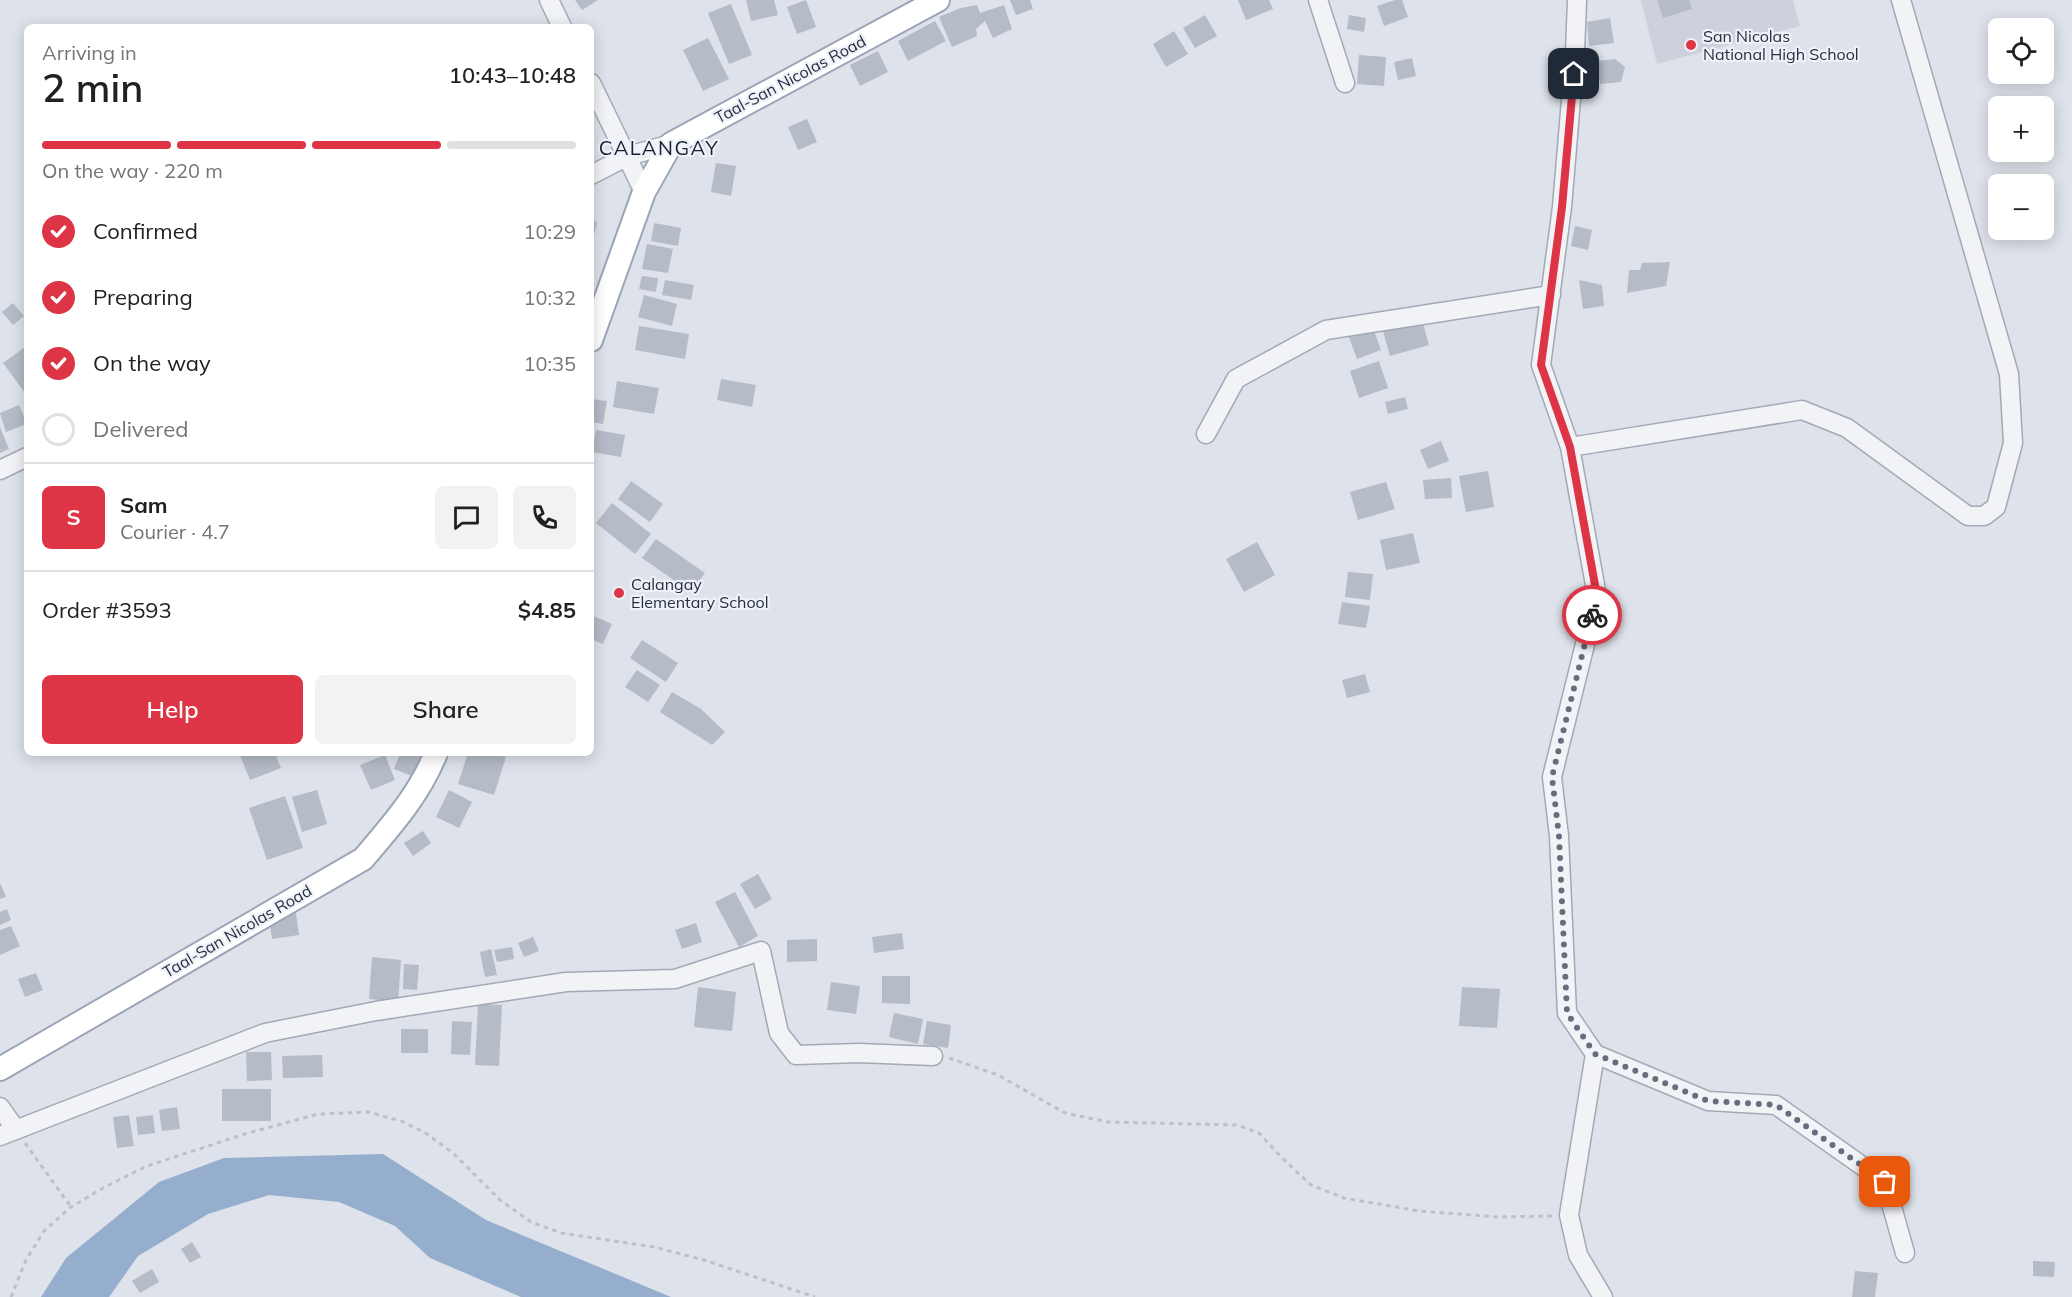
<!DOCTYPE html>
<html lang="en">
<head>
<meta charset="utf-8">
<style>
	:root { --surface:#fff; --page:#f2f2f2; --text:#202124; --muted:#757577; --line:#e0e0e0; --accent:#dd3546 }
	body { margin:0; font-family:Mulish,sans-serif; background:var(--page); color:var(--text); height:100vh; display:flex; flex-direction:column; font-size:22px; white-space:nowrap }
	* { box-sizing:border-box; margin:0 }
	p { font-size:20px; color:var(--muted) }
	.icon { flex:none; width:33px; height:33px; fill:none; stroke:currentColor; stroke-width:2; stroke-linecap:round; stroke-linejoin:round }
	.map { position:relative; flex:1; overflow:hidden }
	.panel { position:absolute; left:24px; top:24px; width:570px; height:732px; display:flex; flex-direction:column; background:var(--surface); border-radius:9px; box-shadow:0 3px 15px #0003 }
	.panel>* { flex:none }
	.controls { position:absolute; left:1988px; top:18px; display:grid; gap:12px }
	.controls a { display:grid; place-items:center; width:66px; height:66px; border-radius:9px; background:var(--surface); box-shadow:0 3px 15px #0003; font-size:30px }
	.pin { position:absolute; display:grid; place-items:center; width:51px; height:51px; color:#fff; margin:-26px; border-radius:12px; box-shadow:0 3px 9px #0006 }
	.courier { position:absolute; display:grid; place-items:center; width:60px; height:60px; margin:-30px; border:4px solid #dd3546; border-radius:50%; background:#fff; color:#222; box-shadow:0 2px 8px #0007 }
	.headline em { font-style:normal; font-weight:600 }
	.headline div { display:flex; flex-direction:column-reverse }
	.headline { display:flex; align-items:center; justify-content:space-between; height:102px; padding:0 18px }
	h1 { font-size:39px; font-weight:600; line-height:45px }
	.bar { display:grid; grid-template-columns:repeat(4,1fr); gap:9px 6px; align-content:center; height:72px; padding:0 18px }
	.bar i { height:8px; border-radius:4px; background:var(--line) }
	.bar .on { background:var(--accent) }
	.bar p { grid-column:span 4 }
	.line { display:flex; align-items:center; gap:15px; padding:0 18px; border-top:2px solid var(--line) }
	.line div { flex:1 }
	.round { display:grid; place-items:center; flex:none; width:63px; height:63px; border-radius:9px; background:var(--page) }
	ol { padding:0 18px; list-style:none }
	li { display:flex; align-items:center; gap:18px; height:66px }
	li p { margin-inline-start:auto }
	li .icon { padding:6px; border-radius:50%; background:var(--accent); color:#fff; stroke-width:4 }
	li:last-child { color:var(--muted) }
	li i { width:33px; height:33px; border:3px solid var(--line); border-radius:50% }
	.action { display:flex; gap:12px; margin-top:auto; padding:12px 18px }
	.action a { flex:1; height:69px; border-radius:9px; background:var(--accent); color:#fff; font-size:24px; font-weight:600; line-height:69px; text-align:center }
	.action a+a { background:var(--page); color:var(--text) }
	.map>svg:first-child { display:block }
	.built { fill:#ccd1dc }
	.water { fill:#95aece }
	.building { fill:#b5bbc7 }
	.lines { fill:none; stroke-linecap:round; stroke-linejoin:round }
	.minor-casing { stroke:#a3a9b4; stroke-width:21 }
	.major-casing { stroke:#9ca5b7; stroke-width:26 }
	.path { stroke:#bdc0c8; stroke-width:3; stroke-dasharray:4.5 4.5; stroke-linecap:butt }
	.minor { stroke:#f2f3f7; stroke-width:18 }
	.major { stroke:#fff; stroke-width:22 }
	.done { stroke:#666e7d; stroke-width:6; stroke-dasharray:0 10.8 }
	.route { stroke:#dd3546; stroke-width:8 }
	.poi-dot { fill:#dd3546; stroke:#eef1f7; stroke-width:2 }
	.labels { text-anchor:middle; stroke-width:4.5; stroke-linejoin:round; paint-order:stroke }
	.poi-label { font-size:16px; fill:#262f42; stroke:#eef1f7; text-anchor:start }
	.street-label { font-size:16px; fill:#262f42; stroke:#eef1f7 }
	.quarter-label { font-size:20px; letter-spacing:1.5px; fill:#182033; stroke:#eef1f7 }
</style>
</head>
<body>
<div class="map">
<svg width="2072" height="1297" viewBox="0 0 2072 1297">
	<rect width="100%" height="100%" fill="#dee2ea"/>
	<!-- built -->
	<path class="built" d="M 1641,0 L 1793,0 L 1800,26 L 1657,64 Z"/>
	<!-- water -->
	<path class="water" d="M 383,1154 L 486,1220 L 671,1297 L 521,1297 L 430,1258 L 395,1226 L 339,1202 L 269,1195 L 208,1214 L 138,1256 L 109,1297 L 41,1297 L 66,1258 L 159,1182 L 224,1158 Z"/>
	<!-- building -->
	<path class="building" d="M 575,0 L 598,0 L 582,10 Z
		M 746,0 L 774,0 L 778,15 L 751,21 Z
		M 806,0 L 816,27 L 797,34 L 787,7 Z
		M 1010,0 L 1030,0 L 1033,9 L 1016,15 Z
		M 1238,0 L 1269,0 L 1273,9 L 1246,20 Z
		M 1395,0 L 1402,0 L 1408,17 L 1384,26 L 1377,6 Z
		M 1657,0 L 1689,0 L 1692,9 L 1663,18 Z
		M 731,4 L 752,55 L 729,64 L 708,13 Z
		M 977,5 L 980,13 L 1004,5 L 1012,29 L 993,38 L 985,21 L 976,29 L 977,36 L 952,47 L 939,17 L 961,8 Z
		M 1205,15 L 1217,36 L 1195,48 L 1183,28 Z
		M 1349,15 L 1366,18 L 1364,32 L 1347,29 Z
		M 1610,18 L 1614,43 L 1589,46 L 1587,22 Z
		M 935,21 L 946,41 L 908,61 L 898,41 Z
		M 1174,31 L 1188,54 L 1166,67 L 1153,44 Z
		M 708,38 L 729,79 L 703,91 L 683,50 Z
		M 878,51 L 888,72 L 860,86 L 850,65 Z
		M 1359,55 L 1386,57 L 1384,86 L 1357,84 Z
		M 1412,58 L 1416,76 L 1398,80 L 1394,62 Z
		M 1615,59 L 1625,67 L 1621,82 L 1600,84 L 1597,61 Z
		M 807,119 L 817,142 L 798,150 L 788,127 Z
		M 716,163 L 736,166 L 731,196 L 711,192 Z
		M 591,221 L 597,222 L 592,244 L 591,244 Z
		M 654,223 L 681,228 L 678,246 L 651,241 Z
		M 1575,226 L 1592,230 L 1588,250 L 1571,246 Z
		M 647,244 L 673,249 L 668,273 L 642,269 Z
		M 1670,262 L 1666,286 L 1627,293 L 1629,270 L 1640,270 L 1642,263 Z
		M 642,276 L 658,278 L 656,292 L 639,289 Z
		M 665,280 L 694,285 L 691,300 L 662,295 Z
		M 1579,280 L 1602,285 L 1604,306 L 1583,309 Z
		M 644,295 L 677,304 L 672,326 L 638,317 Z
		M 13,303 L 24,316 L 13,325 L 2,312 Z
		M 1422,320 L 1429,345 L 1390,356 L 1383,331 Z
		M 639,326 L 689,334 L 685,359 L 635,350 Z
		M 1373,328 L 1381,350 L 1357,359 L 1349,337 Z
		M 25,347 L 27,350 L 27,391 L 25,393 L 3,363 Z
		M 1379,361 L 1388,388 L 1359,398 L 1350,371 Z
		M 721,379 L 756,385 L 752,407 L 717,400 Z
		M 617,381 L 659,388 L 654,414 L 613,407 Z
		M 1405,397 L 1408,409 L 1388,414 L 1385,402 Z
		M 591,399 L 607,401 L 603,424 L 591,422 Z
		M 19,405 L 27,424 L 6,432 L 0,413 Z
		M 0,427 L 9,449 L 0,453 Z
		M 596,430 L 625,435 L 621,457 L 592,452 Z
		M 1441,441 L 1449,461 L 1428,469 L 1420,450 Z
		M 1488,471 L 1494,507 L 1466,512 L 1459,476 Z
		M 1451,478 L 1452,498 L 1425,499 L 1423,480 Z
		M 631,481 L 663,504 L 650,522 L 618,499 Z
		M 1386,482 L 1395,509 L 1358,520 L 1350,492 Z
		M 612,503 L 651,534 L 635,554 L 596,523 Z
		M 1413,533 L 1420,563 L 1386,570 L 1380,540 Z
		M 656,539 L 705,573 L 691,592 L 642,558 Z
		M 1257,542 L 1275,575 L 1244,592 L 1226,559 Z
		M 1348,572 L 1373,574 L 1370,600 L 1345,597 Z
		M 1342,602 L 1370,606 L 1366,628 L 1338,624 Z
		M 591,615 L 612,624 L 603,644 L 591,639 Z
		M 642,640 L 678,663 L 666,682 L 630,658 Z
		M 637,670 L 660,685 L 648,702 L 625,687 Z
		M 1365,674 L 1370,692 L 1347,698 L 1342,680 Z
		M 672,692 L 701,709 L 725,732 L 712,745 L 660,712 Z
		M 239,753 L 275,753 L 281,768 L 250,780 Z
		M 400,753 L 432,753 L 422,780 L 394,769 Z
		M 468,753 L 492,753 L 506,757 L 494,795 L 458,784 Z
		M 385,755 L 395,780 L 371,790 L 360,765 Z
		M 317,790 L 327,824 L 302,832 L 292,797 Z
		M 449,790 L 472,802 L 459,828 L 436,817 Z
		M 285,796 L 303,848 L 267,860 L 249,808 Z
		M 423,831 L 431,843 L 413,856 L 404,843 Z
		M 758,874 L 772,899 L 755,909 L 740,884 Z
		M 0,883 L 6,897 L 0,899 Z
		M 735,892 L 758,936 L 739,947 L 715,902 Z
		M 7,909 L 11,920 L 0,925 L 0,912 Z
		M 296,913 L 299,935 L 272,939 L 269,917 Z
		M 696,923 L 702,942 L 682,949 L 675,930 Z
		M 11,926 L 20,946 L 0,955 L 0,930 Z
		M 902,933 L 904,949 L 874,953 L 872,937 Z
		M 533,937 L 539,951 L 524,957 L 518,943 Z
		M 817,939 L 817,961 L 787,962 L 787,940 Z
		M 512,947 L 514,959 L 497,962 L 494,950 Z
		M 491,949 L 497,975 L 485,977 L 480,952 Z
		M 372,957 L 401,960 L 398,1002 L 369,999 Z
		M 404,964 L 419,965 L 417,990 L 403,989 Z
		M 36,973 L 43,990 L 25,997 L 18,979 Z
		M 882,976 L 910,976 L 910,1004 L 882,1003 Z
		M 831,982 L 860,986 L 856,1014 L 827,1010 Z
		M 698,987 L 736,992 L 732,1031 L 694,1027 Z
		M 1462,987 L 1500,989 L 1497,1028 L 1459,1026 Z
		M 478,1004 L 502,1005 L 499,1066 L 475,1065 Z
		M 894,1013 L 923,1019 L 918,1044 L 889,1037 Z
		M 452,1021 L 472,1022 L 470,1055 L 451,1054 Z
		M 927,1021 L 951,1025 L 948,1048 L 923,1044 Z
		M 401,1029 L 428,1029 L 428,1053 L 401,1053 Z
		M 246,1052 L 271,1052 L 272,1080 L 247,1081 Z
		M 322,1055 L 323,1077 L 283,1078 L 282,1056 Z
		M 222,1089 L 271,1089 L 271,1121 L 222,1121 Z
		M 177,1107 L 180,1129 L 162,1131 L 159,1110 Z
		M 129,1115 L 134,1146 L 117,1148 L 113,1117 Z
		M 153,1115 L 155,1133 L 138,1135 L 136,1117 Z
		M 192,1242 L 201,1257 L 190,1263 L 181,1249 Z
		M 2033,1261 L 2055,1262 L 2054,1277 L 2033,1276 Z
		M 152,1269 L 159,1282 L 140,1293 L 132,1281 Z
		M 1855,1271 L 1878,1273 L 1875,1297 L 1852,1297 Z"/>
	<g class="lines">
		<!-- minor casing -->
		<g class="minor-casing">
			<path id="minor" d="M 549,0 L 562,27
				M 1318,0 L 1345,83
				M 1577,0 L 1575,52 L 1562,207 L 1541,365 L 1570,447 L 1597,596 L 1552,777 L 1559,836 L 1567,1013 L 1595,1054 L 1569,1215 L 1578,1255 L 1603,1297
				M 591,83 L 644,192
				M 591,175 L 628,156 L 671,144
				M 1206,434 L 1236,379 L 1326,330 L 1551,295
				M 1570,447 L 1802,410 L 1847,428 L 1968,516 L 1984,516 L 1996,507 L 2013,443 L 2009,374 L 1901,0
				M 0,470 L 27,457
				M 1595,1054 L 1708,1101 L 1776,1105 L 1885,1182 L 1905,1253
				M 0,1107 L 16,1130
				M 0,1136 L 265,1033 L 376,1011 L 566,982 L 675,979 L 761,951 L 779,1033 L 796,1055 L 859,1053 L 933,1056"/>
		</g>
		<!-- major casing -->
		<g class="major-casing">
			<path id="major" d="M 591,340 L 644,192 L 671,144 L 938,0
				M 0,1069 L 363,859 C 392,825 419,795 436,753"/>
		</g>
		<!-- path -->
		<path class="path" d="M 949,1058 L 998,1075 L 1065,1113 L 1108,1122 L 1237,1125 L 1259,1133 L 1282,1158 L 1311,1185 L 1344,1198 L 1419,1211 L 1498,1217 L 1552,1216
			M 25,1143 L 71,1207
			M 11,1297 L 26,1260 L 44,1231 L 71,1207 L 103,1188 L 147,1166 L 245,1134 L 318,1114 L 368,1112 L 401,1121 L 424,1132 L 453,1153 L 500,1200 L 531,1222 L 561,1233 L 654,1247 L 704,1260 L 815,1297"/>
		<!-- minor -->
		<use href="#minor" class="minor"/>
		<!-- major -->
		<use href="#major" class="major"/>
	</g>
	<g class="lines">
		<!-- done -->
		<path class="done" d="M 1592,615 L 1552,777 L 1559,836 L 1567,1013 L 1595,1054 L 1708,1101 L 1776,1105 L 1885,1182"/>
		<!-- route -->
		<path class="route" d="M 1574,74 L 1562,207 L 1541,365 L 1570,447 L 1597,596 L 1592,615"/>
	</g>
	<!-- markers -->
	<g class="poi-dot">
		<circle cx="1691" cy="45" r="6"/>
		<circle cx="619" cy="593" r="6"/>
	</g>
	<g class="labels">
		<!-- poi labels -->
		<g class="poi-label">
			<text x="1703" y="42">San Nicolas<tspan x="1703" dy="18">National High School</tspan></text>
			<text x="631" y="590">Calangay<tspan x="631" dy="18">Elementary School</tspan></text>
		</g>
		<!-- street labels -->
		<g class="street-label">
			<text transform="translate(790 79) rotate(-28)" y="6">Taal-San Nicolas Road</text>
			<text transform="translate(237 931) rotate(-30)" y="6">Taal-San Nicolas Road</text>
		</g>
		<!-- quarter labels -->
		<g class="quarter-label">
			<text x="659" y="155">CALANGAY</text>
		</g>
	</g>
</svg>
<div class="controls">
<a><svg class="icon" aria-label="locate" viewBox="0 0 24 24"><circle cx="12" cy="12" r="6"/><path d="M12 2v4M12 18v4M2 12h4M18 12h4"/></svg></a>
<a>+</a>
<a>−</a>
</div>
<div class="pin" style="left:1885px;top:1182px;background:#ea580c"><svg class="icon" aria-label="bag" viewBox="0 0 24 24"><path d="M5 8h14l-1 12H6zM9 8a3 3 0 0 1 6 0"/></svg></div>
<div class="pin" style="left:1574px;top:74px;background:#1f2937"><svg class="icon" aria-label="home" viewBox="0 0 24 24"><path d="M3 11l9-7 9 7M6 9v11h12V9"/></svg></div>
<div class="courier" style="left:1592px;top:615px"><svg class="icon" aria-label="bike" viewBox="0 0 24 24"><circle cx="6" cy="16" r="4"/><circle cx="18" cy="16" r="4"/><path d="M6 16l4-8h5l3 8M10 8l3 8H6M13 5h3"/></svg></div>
<section class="panel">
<div class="headline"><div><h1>2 min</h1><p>Arriving in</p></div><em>10:43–10:48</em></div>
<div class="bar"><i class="on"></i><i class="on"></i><i class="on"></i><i></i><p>On the way · 220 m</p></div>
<ol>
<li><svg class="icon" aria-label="check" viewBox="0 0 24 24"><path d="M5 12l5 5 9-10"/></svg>Confirmed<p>10:29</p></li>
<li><svg class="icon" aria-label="check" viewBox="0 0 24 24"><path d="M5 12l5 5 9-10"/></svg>Preparing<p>10:32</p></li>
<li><svg class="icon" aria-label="check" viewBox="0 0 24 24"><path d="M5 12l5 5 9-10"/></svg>On the way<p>10:35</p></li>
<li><i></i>Delivered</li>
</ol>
<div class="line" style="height:108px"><b class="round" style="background:var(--accent);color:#fff">S</b><div><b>Sam</b><p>Courier · 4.7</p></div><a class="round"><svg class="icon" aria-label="chat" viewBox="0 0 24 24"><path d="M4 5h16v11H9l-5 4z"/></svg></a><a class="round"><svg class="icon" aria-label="phone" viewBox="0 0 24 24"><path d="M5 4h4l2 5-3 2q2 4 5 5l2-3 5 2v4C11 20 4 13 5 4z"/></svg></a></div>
<div class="line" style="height:78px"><div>Order #3593</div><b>$4.85</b></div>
<div class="action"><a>Help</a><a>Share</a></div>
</section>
</div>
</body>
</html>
